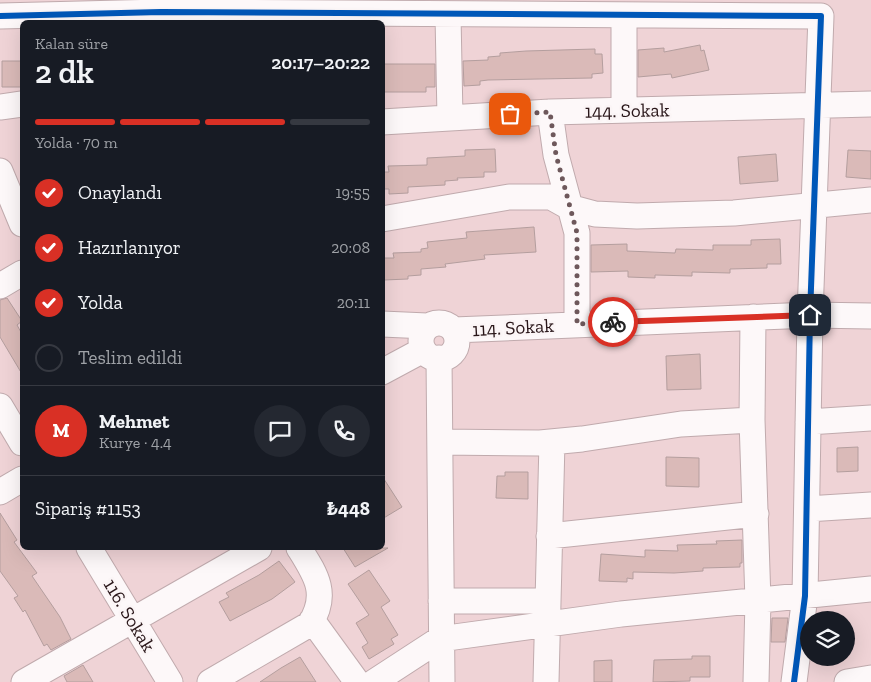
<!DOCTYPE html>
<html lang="tr">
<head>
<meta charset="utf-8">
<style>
	:root { --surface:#171b24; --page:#242831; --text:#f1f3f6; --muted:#9ea1a6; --line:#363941; --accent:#d93025 }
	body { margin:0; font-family:"Zilla Slab",serif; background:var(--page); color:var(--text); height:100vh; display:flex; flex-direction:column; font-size:19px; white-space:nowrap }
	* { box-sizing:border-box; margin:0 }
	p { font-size:16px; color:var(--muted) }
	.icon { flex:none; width:28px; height:28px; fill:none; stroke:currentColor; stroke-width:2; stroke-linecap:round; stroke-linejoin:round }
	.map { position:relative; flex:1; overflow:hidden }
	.side { position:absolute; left:20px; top:20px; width:365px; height:530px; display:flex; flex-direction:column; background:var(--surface); border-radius:8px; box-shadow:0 5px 20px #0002 }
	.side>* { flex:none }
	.buttons { position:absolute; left:800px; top:611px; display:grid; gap:10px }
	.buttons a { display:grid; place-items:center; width:55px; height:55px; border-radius:50%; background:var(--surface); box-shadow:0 5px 20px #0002; font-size:25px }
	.pin { position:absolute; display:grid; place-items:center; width:42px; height:42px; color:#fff; margin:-21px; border-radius:10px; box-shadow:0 2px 8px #0006 }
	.courier { position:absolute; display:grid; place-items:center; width:50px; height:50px; margin:-25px; border:4px solid #d93025; border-radius:50%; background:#fff; color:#222; box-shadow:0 1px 6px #0007 }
	.headline em { font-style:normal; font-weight:600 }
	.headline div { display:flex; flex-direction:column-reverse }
	.headline { display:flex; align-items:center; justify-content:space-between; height:85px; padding:0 15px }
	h1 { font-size:32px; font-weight:600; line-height:38px }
	.bar { display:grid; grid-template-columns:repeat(4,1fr); gap:8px 5px; align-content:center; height:60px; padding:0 15px }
	.bar i { height:6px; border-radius:4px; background:var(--line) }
	.bar .selected { background:var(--accent) }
	.bar p { grid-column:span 4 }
	.line { display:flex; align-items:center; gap:12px; padding:0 15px; border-top:1px solid var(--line) }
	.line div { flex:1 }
	.round { display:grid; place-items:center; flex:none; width:52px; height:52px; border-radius:26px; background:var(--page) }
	ol { padding:0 15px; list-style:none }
	li { display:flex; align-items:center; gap:15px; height:55px }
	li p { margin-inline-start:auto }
	li .icon { padding:5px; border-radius:50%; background:var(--accent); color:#fff; stroke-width:4 }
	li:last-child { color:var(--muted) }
	li i { width:28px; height:28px; border:2px solid var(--line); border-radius:50% }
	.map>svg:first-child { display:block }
	.building { fill:#dabab8; stroke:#b49e9e }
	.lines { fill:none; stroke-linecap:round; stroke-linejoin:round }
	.minor-casing { stroke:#c0aaad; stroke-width:27 }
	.minor { stroke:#fdf8f9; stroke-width:25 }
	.cycleway-casing { stroke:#fbf5f6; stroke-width:9 }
	.cycleway { stroke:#0057b8; stroke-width:6 }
	.done { stroke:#6e585b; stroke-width:5; stroke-dasharray:0 9 }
	.route { stroke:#d93025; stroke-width:6 }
	.labels { text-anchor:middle; stroke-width:5; stroke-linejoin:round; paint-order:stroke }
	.street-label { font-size:19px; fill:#291619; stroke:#fbf5f6 }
</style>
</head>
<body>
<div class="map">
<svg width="871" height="682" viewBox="0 0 871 682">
	<rect width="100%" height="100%" fill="#efd3d6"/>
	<!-- building -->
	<path class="building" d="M 700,45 L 701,51 L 704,50 L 709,70 L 672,78 L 671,74 L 638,77 L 638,50 L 664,48 L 664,52 Z
		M 595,49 L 595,54 L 602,54 L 603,73 L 592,74 L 592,78 L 488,80 L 480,81 L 480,85 L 464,86 L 463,61 L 488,60 L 488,57 L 500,56 L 500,53 L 526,51 Z
		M 2,61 L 22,61 L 22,87 L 2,87 Z
		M 382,64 L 435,64 L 435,87 L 426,87 L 426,92 L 382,92 Z
		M 495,149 L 496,172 L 484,172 L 484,177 L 457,178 L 458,180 L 445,181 L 445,185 L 408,187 L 408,193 L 389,194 L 389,189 L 382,189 L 382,172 L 389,172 L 388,166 L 427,165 L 427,158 L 465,156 L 465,150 Z
		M 848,150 L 871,151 L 871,179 L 846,177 Z
		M 776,154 L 778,181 L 740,184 L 738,157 Z
		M 534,227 L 536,252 L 484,255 L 485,259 L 445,264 L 446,267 L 421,269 L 421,275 L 408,276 L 408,279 L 384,280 L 382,258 L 394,258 L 393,253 L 421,252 L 421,249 L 428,248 L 427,242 L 467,238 L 466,232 Z
		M 780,239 L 781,264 L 767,264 L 767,268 L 730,269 L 730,273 L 692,272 L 692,276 L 655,275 L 655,278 L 628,277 L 628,271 L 591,272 L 591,245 L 627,244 L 627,251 L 675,253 L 676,249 L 713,250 L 713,245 L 751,245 L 751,240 Z
		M 7,298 L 22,321 L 17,325 L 22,334 L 22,374 L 0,337 L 0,300 Z
		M 700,354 L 701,389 L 667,390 L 666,356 Z
		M 858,447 L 858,471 L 837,472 L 837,448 Z
		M 666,457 L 699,458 L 699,487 L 666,486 Z
		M 505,472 L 528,472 L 528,499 L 496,498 L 497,476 L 505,476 Z
		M 382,476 L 402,507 L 382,519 Z
		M 0,513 L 17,540 L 14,542 L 37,573 L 32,576 L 60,617 L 71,639 L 51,650 L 47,644 L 44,646 L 25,610 L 23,612 L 14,598 L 18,596 L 0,571 Z
		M 742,540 L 742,563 L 740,563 L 740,567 L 703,568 L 703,571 L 674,573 L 633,572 L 633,579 L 627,578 L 627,582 L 599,581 L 601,554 L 645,557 L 645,550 L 678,551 L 677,545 L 717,544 L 716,541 Z
		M 343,548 L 388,548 L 355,567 Z
		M 279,561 L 295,582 L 272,599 L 230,621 L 219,602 L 229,597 L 226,593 L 259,575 Z
		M 369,570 L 390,601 L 381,607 L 398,635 L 391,639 L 394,644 L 369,659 L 362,647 L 368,643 L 356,623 L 369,615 L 348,584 Z
		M 772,618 L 788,618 L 785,642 L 771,642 Z
		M 692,656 L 710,656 L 710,677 L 690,677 L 690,681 L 653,682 L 654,660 L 692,659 Z
		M 300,657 L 316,682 L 260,682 L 281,668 Z
		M 612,660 L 612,682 L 594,682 L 594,661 Z
		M 83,665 L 93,682 L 67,682 L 64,676 Z"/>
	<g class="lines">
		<!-- minor casing -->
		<g class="minor-casing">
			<path id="minor" d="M 448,15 L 450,118
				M 624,15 L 624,110
				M 0,16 L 161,12 L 821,16 L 810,315 L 805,596 L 794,682
				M 0,107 L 22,104
				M 550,112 L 556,155 L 577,233 L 577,323
				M 382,122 L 550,112 L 871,104
				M 0,171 L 22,224
				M 382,219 L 509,197 L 551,197 L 569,207 L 595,214 L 637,216 L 734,213 L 871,200
				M 0,286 L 22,273
				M 753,317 L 752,420 L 758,601 L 756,682
				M421 341a18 18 0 1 1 36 0a18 18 0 1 1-36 0Z
				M 382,324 L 427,326
				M 454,330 L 810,315 L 871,316
				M 439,358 L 442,682
				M 382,372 L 423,350
				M 0,406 L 22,443
				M 808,422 L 871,418
				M 440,442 L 540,443 L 582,439 L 681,424 L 752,420
				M 0,492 L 22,479
				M 807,509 L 871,505
				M 549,536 L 756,514
				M 89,548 L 170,682
				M 441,601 L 547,601
				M 312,620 L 357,682
				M 24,682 L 259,548
				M 210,682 L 310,624 C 329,594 316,575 299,548
				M 374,682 L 440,639 L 621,614 L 871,589
				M 546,682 L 552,442
				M 847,682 L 871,678"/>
		</g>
		<!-- minor -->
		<use href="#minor" class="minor"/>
		<!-- cycleway casing -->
		<g class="cycleway-casing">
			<path id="cycleway" d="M 0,16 L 161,12 L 821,16 L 810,315 L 805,596 L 794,682"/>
		</g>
		<!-- cycleway -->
		<use href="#cycleway" class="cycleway"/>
	</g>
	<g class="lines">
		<!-- done -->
		<path class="done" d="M 510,114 L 550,112 L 556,155 L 577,233 L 577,324 L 613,322"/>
		<!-- route -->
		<path class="route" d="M 613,322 L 810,315"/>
	</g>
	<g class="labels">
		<!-- street labels -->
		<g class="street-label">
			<text transform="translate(627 110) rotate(-1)" y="7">144. Sokak</text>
			<text transform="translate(513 327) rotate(-3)" y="7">114. Sokak</text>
			<text transform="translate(130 615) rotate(59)" y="7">116. Sokak</text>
		</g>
	</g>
</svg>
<div class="buttons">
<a><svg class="icon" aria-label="layers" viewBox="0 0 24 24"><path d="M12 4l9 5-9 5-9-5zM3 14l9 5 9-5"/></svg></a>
</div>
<div class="pin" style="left:510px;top:114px;background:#ea580c"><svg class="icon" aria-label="bag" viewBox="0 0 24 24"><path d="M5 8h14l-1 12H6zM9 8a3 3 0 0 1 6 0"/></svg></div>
<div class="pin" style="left:810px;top:315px;background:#1f2937"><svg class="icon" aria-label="home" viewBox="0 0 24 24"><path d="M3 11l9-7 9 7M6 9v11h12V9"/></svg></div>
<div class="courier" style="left:613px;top:322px"><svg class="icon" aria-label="bike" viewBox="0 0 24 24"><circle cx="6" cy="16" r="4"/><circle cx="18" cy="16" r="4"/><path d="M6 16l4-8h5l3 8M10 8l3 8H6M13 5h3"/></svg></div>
<section class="side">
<div class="headline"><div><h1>2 dk</h1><p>Kalan süre</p></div><em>20:17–20:22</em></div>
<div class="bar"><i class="selected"></i><i class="selected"></i><i class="selected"></i><i></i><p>Yolda · 70 m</p></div>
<ol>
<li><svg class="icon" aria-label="check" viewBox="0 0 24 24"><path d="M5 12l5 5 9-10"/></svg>Onaylandı<p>19:55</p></li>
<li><svg class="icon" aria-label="check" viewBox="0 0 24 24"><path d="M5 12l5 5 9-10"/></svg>Hazırlanıyor<p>20:08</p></li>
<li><svg class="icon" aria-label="check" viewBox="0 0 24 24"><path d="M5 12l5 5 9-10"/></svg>Yolda<p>20:11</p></li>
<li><i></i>Teslim edildi</li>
</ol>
<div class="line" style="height:90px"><b class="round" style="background:var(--accent);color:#fff">M</b><div><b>Mehmet</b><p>Kurye · 4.4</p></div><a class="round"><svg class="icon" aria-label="chat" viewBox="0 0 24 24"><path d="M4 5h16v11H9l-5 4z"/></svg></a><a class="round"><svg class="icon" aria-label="phone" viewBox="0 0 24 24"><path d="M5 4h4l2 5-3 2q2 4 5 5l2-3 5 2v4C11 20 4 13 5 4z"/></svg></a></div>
<div class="line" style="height:65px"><div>Sipariş #1153</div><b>₺448</b></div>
</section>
</div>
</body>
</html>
